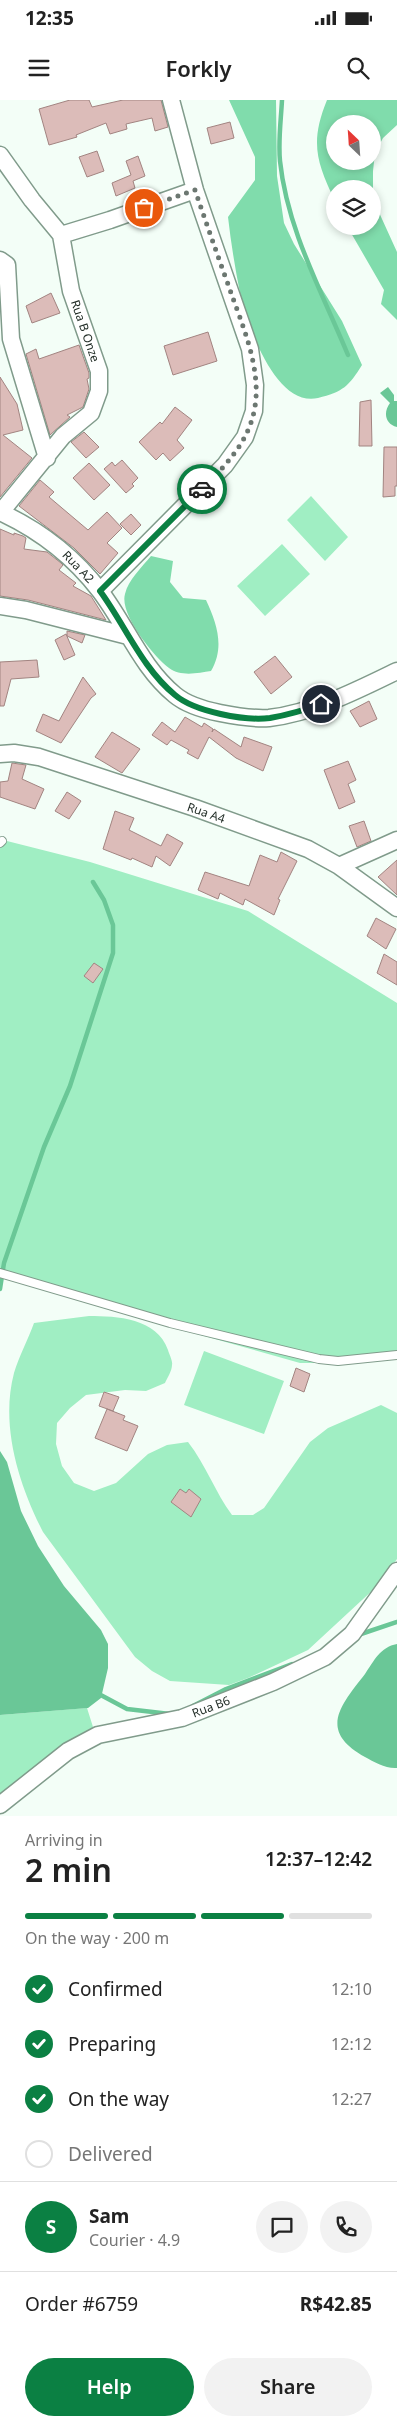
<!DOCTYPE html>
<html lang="en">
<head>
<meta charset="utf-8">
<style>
	:root { --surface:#fff; --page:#f2f2f2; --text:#222; --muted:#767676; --line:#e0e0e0; --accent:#0b8043 }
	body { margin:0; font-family:"Noto Sans",sans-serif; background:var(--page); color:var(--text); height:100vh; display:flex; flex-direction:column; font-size:19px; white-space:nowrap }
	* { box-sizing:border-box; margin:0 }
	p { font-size:16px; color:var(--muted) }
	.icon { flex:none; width:28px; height:28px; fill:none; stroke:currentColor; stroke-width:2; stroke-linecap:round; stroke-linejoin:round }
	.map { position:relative; height:1716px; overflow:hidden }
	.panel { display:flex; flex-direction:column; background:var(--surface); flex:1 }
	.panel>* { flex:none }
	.needle { width:32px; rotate:335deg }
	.controls { position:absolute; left:326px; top:15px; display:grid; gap:10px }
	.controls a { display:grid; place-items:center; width:55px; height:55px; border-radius:50%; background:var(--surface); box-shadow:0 2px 8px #0003; font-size:25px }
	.pin { position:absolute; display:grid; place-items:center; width:42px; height:42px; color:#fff; margin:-21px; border:2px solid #fff; border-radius:50%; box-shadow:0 1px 5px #0007 }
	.courier { position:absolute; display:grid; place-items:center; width:50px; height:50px; margin:-25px; border:4px solid #0b8043; border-radius:50%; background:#fff; color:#222; box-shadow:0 1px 6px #0007 }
	.headline em { font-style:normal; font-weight:600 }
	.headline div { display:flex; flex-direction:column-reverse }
	.headline { display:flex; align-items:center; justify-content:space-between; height:85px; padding:0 25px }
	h1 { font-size:32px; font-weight:600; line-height:38px }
	.bar { display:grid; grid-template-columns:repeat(4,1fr); gap:8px 5px; align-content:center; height:60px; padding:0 25px }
	.bar i { height:6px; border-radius:4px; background:var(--line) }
	.bar .selected { background:var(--accent) }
	.bar p { grid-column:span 4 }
	.line { display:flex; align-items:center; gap:12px; padding:0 25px; border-top:1px solid var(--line) }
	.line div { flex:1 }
	.round { display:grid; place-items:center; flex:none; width:52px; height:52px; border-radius:26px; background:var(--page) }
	ol { padding:0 25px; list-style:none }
	li { display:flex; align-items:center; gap:15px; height:55px }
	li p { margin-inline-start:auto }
	li .icon { padding:5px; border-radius:50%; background:var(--accent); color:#fff; stroke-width:4 }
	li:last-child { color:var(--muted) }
	li i { width:28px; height:28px; border:2px solid var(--line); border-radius:50% }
	.cta { display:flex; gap:10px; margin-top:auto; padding:10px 25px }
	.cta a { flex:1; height:58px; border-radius:30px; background:var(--accent); color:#fff; font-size:20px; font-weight:600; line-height:58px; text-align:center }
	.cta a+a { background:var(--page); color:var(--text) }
	.status { display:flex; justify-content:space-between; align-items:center; height:35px; padding:0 25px; background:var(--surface); direction:ltr }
	.status svg { height:14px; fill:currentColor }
	header { display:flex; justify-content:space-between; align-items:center; height:65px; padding:0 25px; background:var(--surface); font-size:22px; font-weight:600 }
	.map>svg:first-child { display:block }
	.green { fill:#a0eec3 }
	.forest { fill:#80dcac; fill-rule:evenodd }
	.water { fill:#6ac797 }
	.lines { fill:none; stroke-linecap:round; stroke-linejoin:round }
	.stream { stroke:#6ac797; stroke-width:4.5 }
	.building { fill:#dcbcb9; stroke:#a28481 }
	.lane-casing { stroke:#809b8b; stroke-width:10 }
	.street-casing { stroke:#809b8b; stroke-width:19 }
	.lane { stroke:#fff; stroke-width:8 }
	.street { stroke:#fff; stroke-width:16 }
	.done { stroke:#6c7771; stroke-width:5; stroke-dasharray:0 9 }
	.route { stroke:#0b8043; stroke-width:6 }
	.labels { text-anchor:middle; stroke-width:4; stroke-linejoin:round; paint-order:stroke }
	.street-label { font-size:12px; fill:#242f29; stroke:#fff }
</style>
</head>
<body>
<div class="status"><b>12:35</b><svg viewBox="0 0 49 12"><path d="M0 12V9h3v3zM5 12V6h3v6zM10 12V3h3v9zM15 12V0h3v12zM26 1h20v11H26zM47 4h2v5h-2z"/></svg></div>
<header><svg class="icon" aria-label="menu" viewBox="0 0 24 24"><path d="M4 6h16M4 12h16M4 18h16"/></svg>Forkly<svg class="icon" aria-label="search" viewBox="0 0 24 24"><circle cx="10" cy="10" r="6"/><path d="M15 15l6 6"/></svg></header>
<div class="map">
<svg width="397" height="1716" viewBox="0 0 397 1716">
	<rect width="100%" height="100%" fill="#f3fef7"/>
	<!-- green -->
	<path class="green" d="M 311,396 L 348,437 L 325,461 L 287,420 Z
		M 282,444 L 310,474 L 265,516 L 237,486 Z
		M 7,741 L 90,762 L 248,811 L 397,903 L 397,1255 L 326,1263 L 300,1263 L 197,1234 L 0,1173 L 0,747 Z
		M 89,1216 C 117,1216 157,1218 168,1250 C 169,1254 173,1261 172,1265 C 172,1271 167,1278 165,1283 L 146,1291 L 125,1290 L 86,1295 L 70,1308 L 57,1323 L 56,1344 L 62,1366 L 74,1383 L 94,1391 L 116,1383 L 148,1354 L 167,1345 L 188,1342 C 206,1365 215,1392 232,1415 L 253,1415 L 264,1408 L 310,1342 L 328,1328 L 381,1305 L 397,1313 L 397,1459 L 375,1488 L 308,1550 L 248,1578 L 229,1585 L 170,1581 L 152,1571 L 135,1557 L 43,1432 C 19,1385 0,1326 14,1273 C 19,1256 28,1240 34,1223 Z
		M 204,1251 L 284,1281 L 264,1334 L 184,1305 Z
		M 87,1608 L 93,1627 L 0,1703 L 0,1615 Z"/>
	<!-- forest -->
	<path class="forest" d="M 229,0 L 276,0 L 277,76 L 284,123 L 294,144 L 342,221 L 362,265 C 349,286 343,292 318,298 C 276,308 247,225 240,193 C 235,168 231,143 228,117 L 255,80 L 255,57 Z
		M 327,0 L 397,0 L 397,25 L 383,38 L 375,53 L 373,71 L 373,92 L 377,108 L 397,152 L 397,220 L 381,204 L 384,190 L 347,126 L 372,126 L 372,89 L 335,89 L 335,101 C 316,61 310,42 327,0 ZM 335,24 L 372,24 L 372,61 L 335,61 Z
		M 151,456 L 173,461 L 170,482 L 183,498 L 206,500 C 217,524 225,547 211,571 C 198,573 181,577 169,568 C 154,557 119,514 125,494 C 128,480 142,467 151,456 Z"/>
	<!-- water -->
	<path class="water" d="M 388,287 L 394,295 L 394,301 L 397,301 L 397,327 C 385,324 383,312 390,303 L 380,293 Z
		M 0,1351 L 7,1362 L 21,1411 L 38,1446 L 64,1486 L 101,1530 L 108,1544 L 108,1568 L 101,1598 L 88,1608 L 0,1615 Z
		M 397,1544 L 397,1668 C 386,1669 374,1662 365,1657 C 318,1631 340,1606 365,1574 C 374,1561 380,1547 397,1544 Z"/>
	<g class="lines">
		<!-- stream -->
		<path class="stream" d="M 282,0 C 281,20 278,41 280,61 C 287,129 322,192 348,255
			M 0,1189 L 4,1163 L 44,1047 L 70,986 L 113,853 L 113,825 L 104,800 L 93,782
			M 358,1535 L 397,1522
			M 97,1593 L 127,1609 L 170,1614
			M 193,1606 L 226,1589 L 292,1564"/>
	</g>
	<!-- building -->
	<path class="building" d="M 70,0 L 89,0 L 92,7 L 123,0 L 161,0 L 168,27 L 155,31 L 152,18 L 126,24 L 127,29 L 110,34 L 106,23 L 76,35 L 77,37 L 49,45 L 39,9 Z
		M 230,22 L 234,38 L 211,44 L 207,28 Z
		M 97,51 L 104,71 L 87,77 L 79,57 Z
		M 138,56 L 145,76 L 133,81 L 135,88 L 116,96 L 112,83 L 131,75 L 126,61 Z
		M 51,193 L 60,213 L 32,223 L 26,206 Z
		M 208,232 L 217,261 L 173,275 L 164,246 Z
		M 79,245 L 89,273 L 89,278 L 87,279 L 89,289 L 83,307 L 67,315 L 70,317 L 50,335 L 26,254 L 36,249 L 39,259 Z
		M 0,277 L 17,304 L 23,330 L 3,335 L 32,358 L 0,397 Z
		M 371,300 L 372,346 L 359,346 L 360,302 Z
		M 175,307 L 192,320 L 177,340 L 184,348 L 170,361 L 163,353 L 156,360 L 139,342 L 160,322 L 162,324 Z
		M 84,332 L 99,347 L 86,358 L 71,342 Z
		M 384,347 L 397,347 L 397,386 L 395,386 L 395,396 L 383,397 Z
		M 122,360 L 138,378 L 132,384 L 134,386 L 126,393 L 104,369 L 112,362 L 115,366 Z
		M 89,363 L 110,385 L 94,400 L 73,378 Z
		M 40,380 L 54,392 L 49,397 L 88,430 L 107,412 L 122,428 L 107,443 L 118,453 L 100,474 L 74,448 L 19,406 Z
		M 131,414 L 141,425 L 131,435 L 120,424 Z
		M 0,429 L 14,435 L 14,433 L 23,436 L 26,438 L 24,449 L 47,452 L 61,463 L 63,465 L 59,470 L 76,483 L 73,486 L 91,496 L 106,520 L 28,500 L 0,496 Z
		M 67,531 L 85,535 L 82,543 L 67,536 Z
		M 66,534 L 75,555 L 64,560 L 55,540 Z
		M 275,556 L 292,577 L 271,594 L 254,572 Z
		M 37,560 L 39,577 L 11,579 L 4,606 L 0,606 L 0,562 Z
		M 83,577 L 96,594 L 91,598 L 61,643 L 36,631 L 43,614 L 59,621 Z
		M 369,601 L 377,619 L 360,627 L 350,611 Z
		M 185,617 L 202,627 L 204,623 L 213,629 L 212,632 L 214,629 L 241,647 L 244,637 L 272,647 L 263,671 L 236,658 L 209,637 L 198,659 L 187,653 L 189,650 L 171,640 L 167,645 L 152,635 L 162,622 L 175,632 Z
		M 112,632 L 140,649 L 122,673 L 95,657 Z
		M 348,661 L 356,680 L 348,684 L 355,702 L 339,709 L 324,670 Z
		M 12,663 L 26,665 L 22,679 L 44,689 L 35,709 L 0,697 L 0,682 L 8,681 Z
		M 67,692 L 81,701 L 69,719 L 55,711 Z
		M 115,711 L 134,718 L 129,730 L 161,746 L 167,734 L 183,743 L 170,766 L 156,756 L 152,767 L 132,758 L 131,760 L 103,749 Z
		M 364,721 L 371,741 L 357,747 L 349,726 Z
		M 281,752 L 297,761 L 278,799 L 280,800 L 274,815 L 245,799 L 243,805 L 220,793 L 218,799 L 198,790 L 205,772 L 249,786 L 260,755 L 277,762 Z
		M 397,760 L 397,795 L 378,777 Z
		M 376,818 L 396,829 L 386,849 L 367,836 Z
		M 384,854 L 397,862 L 397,885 L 377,873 Z
		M 94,863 L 103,869 L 93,883 L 84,876 Z
		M 296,1268 L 310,1274 L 304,1292 L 290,1286 Z
		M 104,1292 L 119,1297 L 113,1311 L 99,1306 Z
		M 107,1309 L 125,1316 L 123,1320 L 138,1326 L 127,1351 L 95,1338 Z
		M 180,1389 L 186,1393 L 189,1389 L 201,1399 L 191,1417 L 171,1402 Z"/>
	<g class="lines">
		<!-- lane casing -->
		<g class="lane-casing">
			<path id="lane" d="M 0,743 L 2,741
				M 0,1173 L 170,1223 L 319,1259 L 338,1261 L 397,1255"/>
		</g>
		<!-- street casing -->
		<g class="street-casing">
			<path id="street" d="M 0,55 L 32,100 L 61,135
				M 61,135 L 110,120 L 195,90
				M 0,160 L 7,165 L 11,239 L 47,358
				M 0,412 C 39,430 74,457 100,491 C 126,525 141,567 175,595 C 187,605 205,610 220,613 C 235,616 254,619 269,618 C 313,613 358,590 397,571
				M 1,412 L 63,336 L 91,313 L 99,291 L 99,271 L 71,191 L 61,135
				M 100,491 L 225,365 L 245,337 L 254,311 L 255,285 L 250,249 L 195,90 L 171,0
				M 0,506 L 26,510 L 128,536
				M 0,654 L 14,653 L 39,657 L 195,708 L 308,749 L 339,766 L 397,808
				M 339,766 L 397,740
				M 0,1705 L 68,1651 L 98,1635 L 182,1618 L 273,1582 L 325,1557 L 352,1534 L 397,1471"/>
		</g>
		<!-- lane -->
		<use href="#lane" class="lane"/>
		<!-- street -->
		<use href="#street" class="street"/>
	</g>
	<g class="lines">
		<!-- done -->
		<path class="done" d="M 144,108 L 195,90 C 206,122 217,154 229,187 C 242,225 263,270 254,312 C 247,344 224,367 202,389"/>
		<!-- route -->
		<path class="route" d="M 202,389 L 100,491 C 125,525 142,568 175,595 C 195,612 245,621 270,618 C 287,615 305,610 321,604"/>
	</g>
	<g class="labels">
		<!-- street labels -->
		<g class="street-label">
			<text transform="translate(85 231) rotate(71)" y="4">Rua B Onze</text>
			<text transform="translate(78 467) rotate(46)" y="4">Rua A2</text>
			<text transform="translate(206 713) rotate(19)" y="4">Rua A4</text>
			<text transform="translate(211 1607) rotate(-21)" y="4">Rua B6</text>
		</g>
	</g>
</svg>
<div class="controls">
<a><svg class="needle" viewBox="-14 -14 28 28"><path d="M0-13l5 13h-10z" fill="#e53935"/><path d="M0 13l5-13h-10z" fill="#767676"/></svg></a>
<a><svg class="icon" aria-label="layers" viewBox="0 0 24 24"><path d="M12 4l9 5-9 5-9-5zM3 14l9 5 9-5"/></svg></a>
</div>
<div class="pin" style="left:144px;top:108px;background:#ea580c"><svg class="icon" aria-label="bag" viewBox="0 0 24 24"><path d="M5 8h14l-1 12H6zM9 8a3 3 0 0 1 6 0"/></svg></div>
<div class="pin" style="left:321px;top:604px;background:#1f2937"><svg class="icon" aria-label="home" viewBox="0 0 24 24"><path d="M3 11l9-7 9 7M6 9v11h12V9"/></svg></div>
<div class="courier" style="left:202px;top:389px"><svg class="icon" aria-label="car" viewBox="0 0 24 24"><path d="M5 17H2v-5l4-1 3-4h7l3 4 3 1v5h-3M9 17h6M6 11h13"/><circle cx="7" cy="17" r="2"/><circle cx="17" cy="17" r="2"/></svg></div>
</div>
<section class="panel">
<div class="headline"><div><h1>2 min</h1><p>Arriving in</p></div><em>12:37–12:42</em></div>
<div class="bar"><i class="selected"></i><i class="selected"></i><i class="selected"></i><i></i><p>On the way · 200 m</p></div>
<ol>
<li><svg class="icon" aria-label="check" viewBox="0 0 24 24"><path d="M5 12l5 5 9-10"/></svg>Confirmed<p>12:10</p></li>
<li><svg class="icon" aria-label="check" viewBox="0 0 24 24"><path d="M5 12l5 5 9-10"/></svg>Preparing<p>12:12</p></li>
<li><svg class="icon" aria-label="check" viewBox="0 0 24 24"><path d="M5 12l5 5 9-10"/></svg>On the way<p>12:27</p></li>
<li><i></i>Delivered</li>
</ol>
<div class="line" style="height:90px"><b class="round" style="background:var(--accent);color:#fff">S</b><div><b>Sam</b><p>Courier · 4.9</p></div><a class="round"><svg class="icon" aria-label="chat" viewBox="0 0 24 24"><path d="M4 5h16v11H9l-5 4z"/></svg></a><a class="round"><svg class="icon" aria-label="phone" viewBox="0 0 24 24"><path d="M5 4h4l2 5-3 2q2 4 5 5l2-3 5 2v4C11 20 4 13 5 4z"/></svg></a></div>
<div class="line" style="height:65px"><div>Order #6759</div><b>R$42.85</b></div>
<div class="cta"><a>Help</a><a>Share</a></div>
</section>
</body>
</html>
